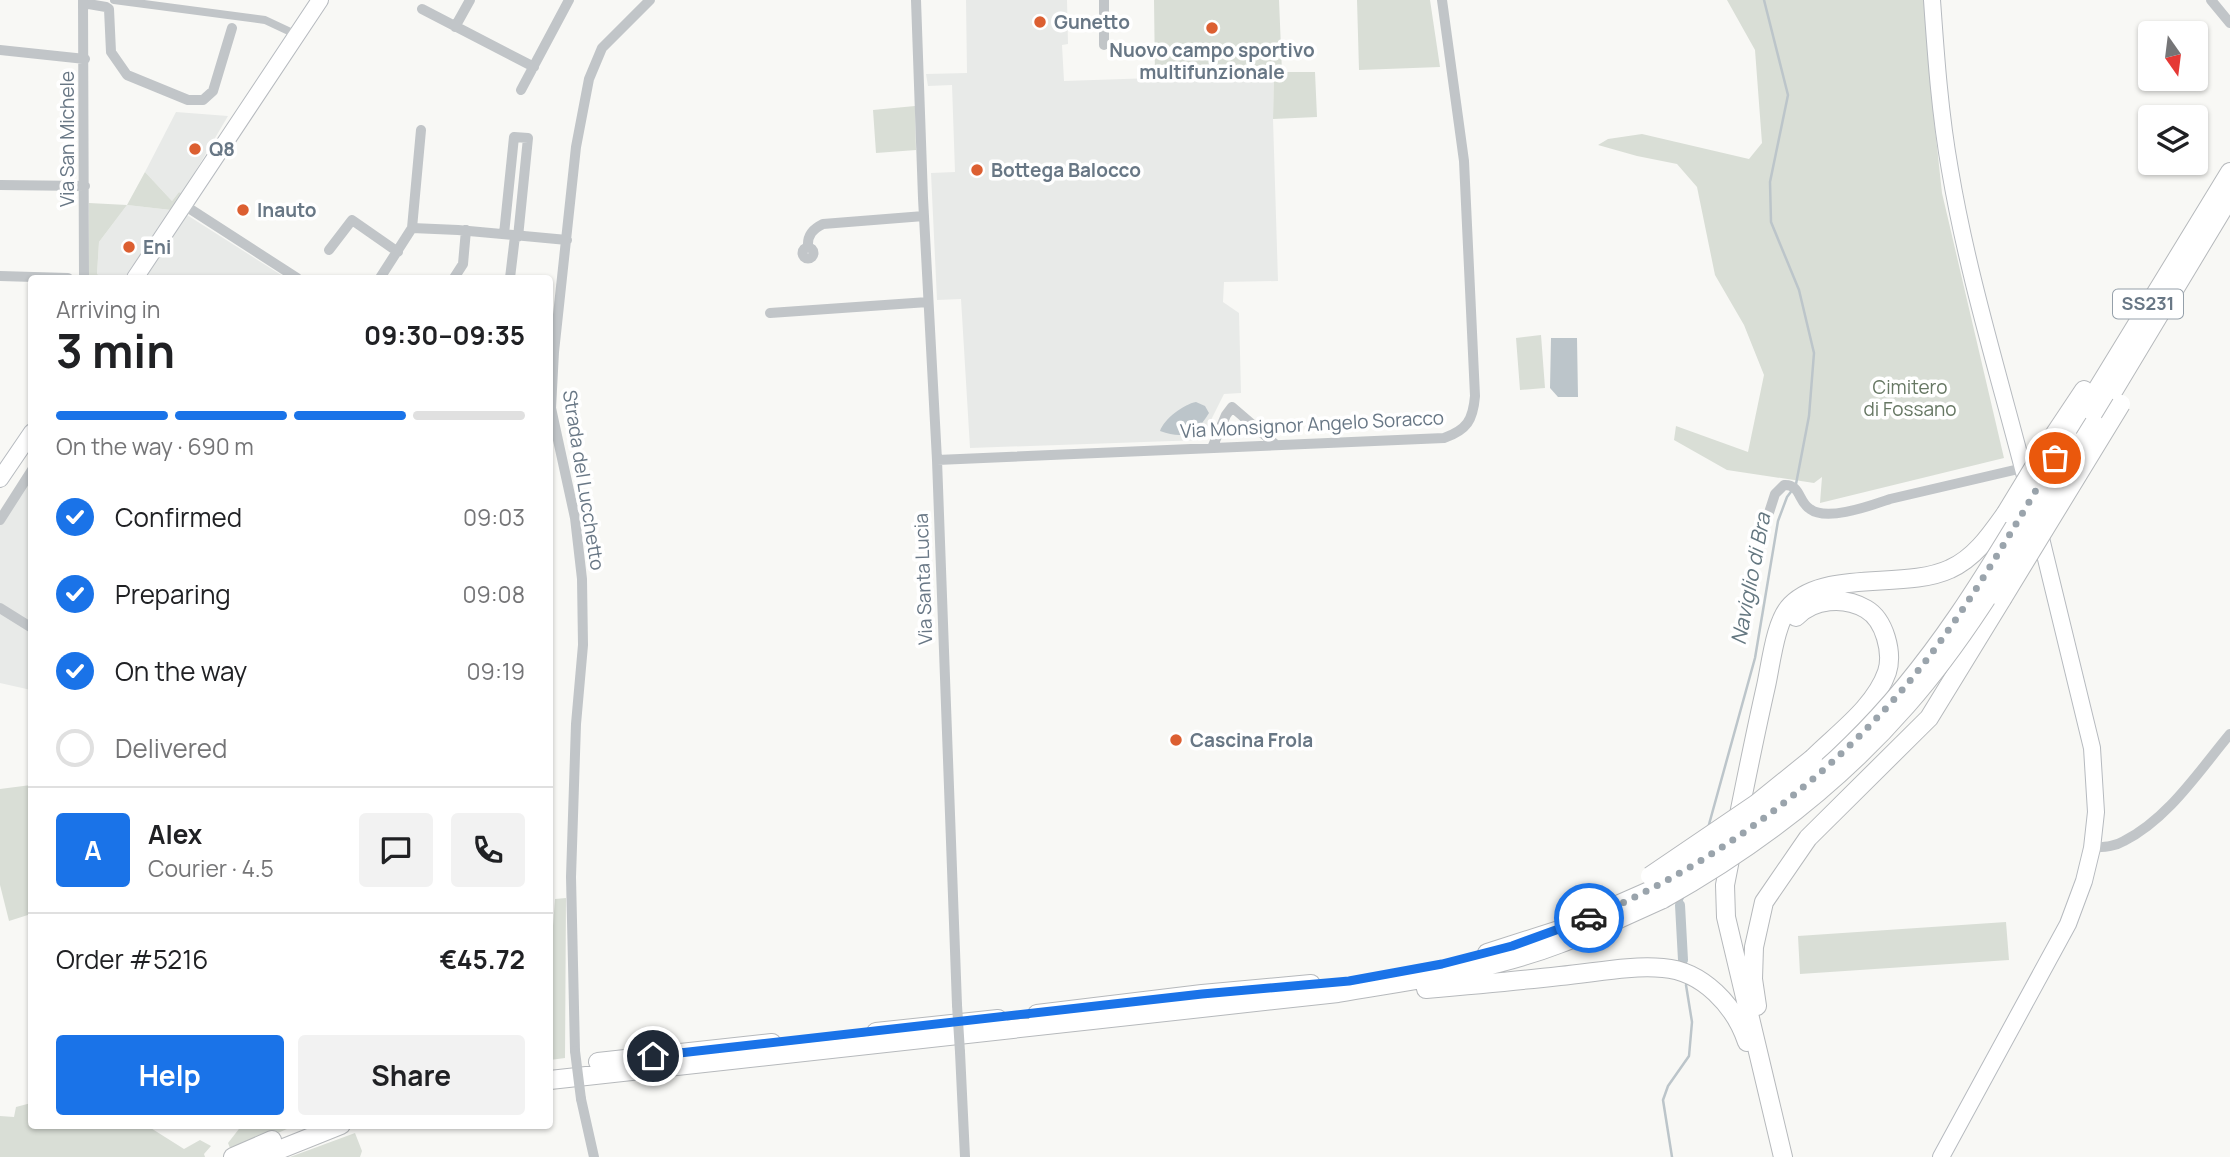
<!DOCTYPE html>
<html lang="en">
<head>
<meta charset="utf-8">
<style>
	:root { --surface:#fff; --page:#f2f2f2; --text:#202124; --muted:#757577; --line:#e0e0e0; --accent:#1a73e8 }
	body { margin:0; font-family:Manrope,sans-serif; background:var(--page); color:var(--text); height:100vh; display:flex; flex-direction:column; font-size:26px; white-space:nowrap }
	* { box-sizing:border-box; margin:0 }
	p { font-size:23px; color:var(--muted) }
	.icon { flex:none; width:38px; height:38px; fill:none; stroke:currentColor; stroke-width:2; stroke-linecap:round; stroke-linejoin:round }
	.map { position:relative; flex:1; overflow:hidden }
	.details { position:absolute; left:28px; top:275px; width:525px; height:854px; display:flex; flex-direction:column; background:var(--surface); border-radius:7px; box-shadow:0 2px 5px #0004 }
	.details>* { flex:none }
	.needle { width:46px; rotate:166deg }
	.tools { position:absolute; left:2138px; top:21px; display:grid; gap:14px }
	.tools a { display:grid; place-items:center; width:70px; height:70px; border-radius:7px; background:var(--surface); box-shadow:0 2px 5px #0004; font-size:35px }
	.pin { position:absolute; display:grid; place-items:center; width:60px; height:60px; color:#fff; margin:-30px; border:4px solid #fff; border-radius:50%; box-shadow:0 2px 7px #0007 }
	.courier { position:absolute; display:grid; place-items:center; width:70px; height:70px; margin:-35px; border:5px solid #1a73e8; border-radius:50%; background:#fff; color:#222; box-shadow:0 2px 9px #0007 }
	.overview em { font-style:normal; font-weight:700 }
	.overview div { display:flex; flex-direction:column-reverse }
	.overview { display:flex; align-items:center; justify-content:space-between; height:119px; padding:0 28px }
	h1 { font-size:46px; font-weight:700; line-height:52px }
	.bar { display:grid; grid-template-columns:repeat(4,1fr); gap:10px 7px; align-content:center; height:84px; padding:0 28px }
	.bar i { height:9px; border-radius:5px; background:var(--line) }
	.bar .selected { background:var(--accent) }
	.bar p { grid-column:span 4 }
	.line { display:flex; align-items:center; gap:18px; padding:0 28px; border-top:2px solid var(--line) }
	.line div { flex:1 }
	.round { display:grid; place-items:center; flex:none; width:74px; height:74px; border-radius:7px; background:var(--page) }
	ol { padding:0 28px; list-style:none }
	li { display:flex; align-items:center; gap:21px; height:77px }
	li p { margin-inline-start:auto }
	li .icon { padding:7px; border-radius:50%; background:var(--accent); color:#fff; stroke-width:4 }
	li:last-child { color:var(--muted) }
	li i { width:38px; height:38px; border:4px solid var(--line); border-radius:50% }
	.button { display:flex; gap:14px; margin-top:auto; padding:14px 28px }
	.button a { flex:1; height:80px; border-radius:7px; background:var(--accent); color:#fff; font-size:28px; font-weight:700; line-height:80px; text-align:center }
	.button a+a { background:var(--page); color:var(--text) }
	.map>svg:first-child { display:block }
	.built { fill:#e8eae8 }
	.green { fill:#d9ded6 }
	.water { fill:#bcc5ca }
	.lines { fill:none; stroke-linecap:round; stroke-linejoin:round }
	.stream { stroke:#bcc5ca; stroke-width:2.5 }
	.canal { stroke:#bcc5ca; stroke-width:10 }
	.secondary-casing { stroke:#b6babf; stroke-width:18 }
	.trunk-casing { stroke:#b6b9bc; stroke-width:20 }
	.pedestrian { stroke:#c1c5c8; stroke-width:8 }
	.minor { stroke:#c1c5c8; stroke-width:10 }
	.secondary { stroke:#fff; stroke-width:16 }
	.trunk { stroke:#fff; stroke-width:18 }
	.trunk-bridge-casing { stroke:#b6b9bc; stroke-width:20; stroke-linecap:butt }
	.minor-bridge { stroke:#c1c5c8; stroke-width:10 }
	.trunk-bridge { stroke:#fff; stroke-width:18 }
	.done { stroke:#9aa4ac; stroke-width:7; stroke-dasharray:0 12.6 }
	.route { stroke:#1a73e8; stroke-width:9 }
	.poi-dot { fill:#dc5f31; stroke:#fff; stroke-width:2.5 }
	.labels { text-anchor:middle; stroke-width:7; stroke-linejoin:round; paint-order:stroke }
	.shield { fill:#fff; stroke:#95a0aa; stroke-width:2 }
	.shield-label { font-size:18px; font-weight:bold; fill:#687785 }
	.poi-label { font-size:19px; font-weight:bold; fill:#687785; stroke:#fff; text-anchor:start }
	.street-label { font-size:19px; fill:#687785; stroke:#fff }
	.park-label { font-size:19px; fill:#667763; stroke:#fff }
	.water-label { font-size:21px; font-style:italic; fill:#647780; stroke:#fff }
</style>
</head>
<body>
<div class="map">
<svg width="2230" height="1157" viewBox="0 0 2230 1157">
	<rect width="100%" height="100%" fill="#f8f8f5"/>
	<!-- built -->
	<path class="built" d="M 966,0 L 1067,0 L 1068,44 L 1062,45 L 1064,81 L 1274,74 L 1273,119 L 1278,281 L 1224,282 L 1223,302 L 1239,313 L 1241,393 L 1224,394 L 1201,440 L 970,448 L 961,299 L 937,300 L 931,173 L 955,172 L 952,85 L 928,86 L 926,74 L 967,73 Z
		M 176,112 L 228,116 L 182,194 L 179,192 L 172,201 L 145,172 Z
		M 127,205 L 171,210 L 124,278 L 102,278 L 97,275 L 99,242 Z
		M 187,215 L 286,278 L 143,278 Z
		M 31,474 L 31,690 L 0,683 L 0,525 Z"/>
	<!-- green -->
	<path class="green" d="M 1154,0 L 1279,0 L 1282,72 L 1315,72 L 1317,117 L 1273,119 L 1274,74 L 1155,78 Z
		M 1357,0 L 1430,0 L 1440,67 L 1359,70 Z
		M 1727,0 L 1927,0 L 1930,82 L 1942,193 L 2004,458 L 1820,503 L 1822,477 L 1814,483 L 1727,470 L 1674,440 L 1676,426 L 1748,452 L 1764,375 L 1744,325 L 1715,275 L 1697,187 L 1677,164 L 1637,156 L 1598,145 L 1608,139 L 1642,134 L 1749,159 L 1762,143 L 1755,50 Z
		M 915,106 L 916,150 L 876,153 L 873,110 Z
		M 145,172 L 172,201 L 179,192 L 182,194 L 171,210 L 127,205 L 99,242 L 97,274 L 102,278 L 89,278 L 89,203 L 127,205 Z
		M 1541,335 L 1545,388 L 1520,390 L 1516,338 Z
		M 31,785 L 31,914 L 9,921 L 0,885 L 0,789 Z
		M 566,898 L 565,1058 L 550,1060 L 550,966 L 555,899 Z
		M 2006,922 L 2009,960 L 1800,974 L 1798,936 Z
		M 31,1103 L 32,1125 L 146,1125 L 184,1149 L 200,1140 L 211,1146 L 204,1154 L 205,1157 L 0,1157 L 0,1116 L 14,1117 L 16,1107 Z
		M 242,1125 L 296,1125 L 232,1153 L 228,1143 Z
		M 355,1133 L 362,1151 L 360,1157 L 290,1157 Z"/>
	<!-- water -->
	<path class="water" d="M 1551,338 L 1577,338 L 1578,397 L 1558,397 L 1550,388 Z
		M 1196,402 L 1205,406 L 1209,413 C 1196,434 1185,440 1160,431 C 1164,419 1184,404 1196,402 Z"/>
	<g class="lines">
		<!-- stream -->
		<path class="stream" d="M 1764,0 L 1788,95 L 1770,182 L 1771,222 L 1799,290 L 1814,353 L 1809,416 L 1796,484
			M 1708,828 L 1755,658 L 1778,521 L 1787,497 L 1793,489
			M 1680,905 L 1683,897
			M 1672,1157 L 1663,1100 L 1668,1086 L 1689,1056 L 1692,1022 L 1686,985"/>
		<!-- canal -->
		<path class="canal" d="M 1680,905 L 1683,960"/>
		<!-- secondary casing -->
		<g class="secondary-casing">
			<path id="secondary" d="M 1932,0 C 1936,57 1940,114 1950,170 C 1968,277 2001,382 2028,488
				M 135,278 L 320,0
				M 0,479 L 32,432
				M 1941,1157 L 2068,924 L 2084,881 L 2092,848 L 2096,812 L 2092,748 L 2039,530"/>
		</g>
		<!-- trunk casing -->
		<g class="trunk-casing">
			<path id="trunk" d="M 2094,423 L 2230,197
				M 2068,437 L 2230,172
				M 2046,447 L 2084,390
				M 1796,617 C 1813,599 1844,596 1866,609 C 1885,620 1893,653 1887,672 C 1875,707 1838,733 1813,758
				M 1487,953 L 1565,928 L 1656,888
				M 1426,989 C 1471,985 1515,981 1560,976 C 1594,973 1629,965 1663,968 C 1703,971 1735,1006 1747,1042
				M 1757,1006 L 1753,979 L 1754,947 L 1764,902 L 1808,838 L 1929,718 L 2002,599
				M 1037,1014 L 1202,994 L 1311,984
				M 876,1032 L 998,1019
				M 598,1062 L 772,1043
				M 550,1080 L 1338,993 C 1412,980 1489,971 1559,944 C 1595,931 1629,914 1663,899
				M 233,1157 L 272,1140
				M 261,1157 L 341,1125
				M 1783,1157 L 1726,917 L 1725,885 C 1738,819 1751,752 1766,686 C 1771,664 1775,621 1791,605 C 1827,569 1905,590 1950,569 C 1975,558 1991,534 2006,513"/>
		</g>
		<!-- pedestrian -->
		<path class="pedestrian" d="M 114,0 L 265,20 L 297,35"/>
		<!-- minor -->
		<path class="minor" d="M 83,0 L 84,278
			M 916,0 L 923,198 L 937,460 L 957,1005
			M 1104,0 L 1104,45
			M 2211,0 L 2230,23
			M 83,3 L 106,7 L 109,9 L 111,52 L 127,75 L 188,100 L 203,100 L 213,91 L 232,28
			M 422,9 L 534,67
			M 455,27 L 470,0
			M 0,50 L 85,59
			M 521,90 L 569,0
			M 421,130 L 412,228 L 458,230 L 567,240
			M 0,185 L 85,186
			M 184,205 L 297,278
			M 504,234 L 514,137 L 528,138 L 518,237
			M 808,247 C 807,235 813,229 823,224 L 924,216
			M802.5 253a5.5 5.5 0 1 1 11 0a5.5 5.5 0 1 1-11 0Z
			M 329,250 L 352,220 L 398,252
			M 0,276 L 68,278
			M 380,278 L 412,228
			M 454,278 L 463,264 L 466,230
			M 510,278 L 515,236
			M 770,313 L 928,302
			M 1212,448 L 1226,415 L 1232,407 L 1275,444
			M 937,460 L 1444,438 C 1467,430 1473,420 1475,396 L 1464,161 L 1442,0
			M 0,520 L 32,470
			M 1766,522 L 1775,494 L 1784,485 C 1801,484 1798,502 1810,509 C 1827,522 1872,505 1890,499 L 2023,468
			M 0,608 L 32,628
			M 2092,848 C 2103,847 2114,847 2124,841 C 2168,819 2199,771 2230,734
			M 575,1051 L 571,877 L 576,724 L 583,645 L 582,579 L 575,518 L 551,408 L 554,352 L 576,147 L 589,79 L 602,48 L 650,0
			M 960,1052 L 965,1157
			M 581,1099 L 594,1157"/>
		<!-- secondary -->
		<use href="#secondary" class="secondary"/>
		<!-- trunk -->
		<use href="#trunk" class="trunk"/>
		<!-- trunk-bridge casing -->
		<g class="trunk-bridge-casing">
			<path id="trunk-bridge" d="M 2006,513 L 2046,447
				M 2002,599 L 2121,404
				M 1650,876 L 1756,804 L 1813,758
				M 1656,888 C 1726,846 1794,802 1852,744 C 1942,657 2004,544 2068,437
				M 1663,899 C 1754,848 1838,784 1907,705 C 1981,621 2034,518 2094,423"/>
		</g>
		<!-- minor-bridge -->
		<path class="minor-bridge" d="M 957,1005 L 960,1052
			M 575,1051 L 581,1099"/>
		<!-- trunk-bridge -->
		<use href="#trunk-bridge" class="trunk-bridge"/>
	</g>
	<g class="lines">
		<!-- done -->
		<path class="done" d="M 1589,918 C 1707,868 1812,792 1897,696 C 1959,625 2007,539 2055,458"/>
		<!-- route -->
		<path class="route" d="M 653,1056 L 1202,994 L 1349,981 L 1442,964 L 1512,946 L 1589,918"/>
	</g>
	<!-- markers -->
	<g class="poi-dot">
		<circle cx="1040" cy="22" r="7"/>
		<circle cx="1212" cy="28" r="7"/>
		<circle cx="195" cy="149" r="7"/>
		<circle cx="977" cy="170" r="7"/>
		<circle cx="243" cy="210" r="7"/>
		<circle cx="129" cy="247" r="7"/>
		<circle cx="1176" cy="740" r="7"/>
	</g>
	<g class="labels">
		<!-- shield labels -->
		<rect class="shield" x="2113" y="289.5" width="70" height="29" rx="5"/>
		<g class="shield-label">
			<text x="2148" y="310">SS231</text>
		</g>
		<!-- poi labels -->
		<g class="poi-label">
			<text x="1054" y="29">Gunetto</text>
			<text x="1212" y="57" text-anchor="middle">Nuovo campo sportivo<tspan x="1212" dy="22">multifunzionale</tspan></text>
			<text x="209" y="156">Q8</text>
			<text x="991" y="177">Bottega Balocco</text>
			<text x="257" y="217">Inauto</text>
			<text x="143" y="254">Eni</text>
			<text x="1190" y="747">Cascina Frola</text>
		</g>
		<!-- street labels -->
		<g class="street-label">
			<text transform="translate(67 139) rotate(-90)" y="7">Via San Michele</text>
			<text transform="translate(1312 424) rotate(-3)" y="7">Via Monsignor Angelo Soracco</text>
			<text transform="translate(584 480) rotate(81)" y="7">Strada del Lucchetto</text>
			<text transform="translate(923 579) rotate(-92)" y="7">Via Santa Lucia</text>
		</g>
		<!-- park labels -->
		<g class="park-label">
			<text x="1910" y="394">Cimitero<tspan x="1910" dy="22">di Fossano</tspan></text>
		</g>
		<!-- water labels -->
		<g class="water-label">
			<text transform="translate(1751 579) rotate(-79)" y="7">Naviglio di Bra</text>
		</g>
	</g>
</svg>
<div class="tools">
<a><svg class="needle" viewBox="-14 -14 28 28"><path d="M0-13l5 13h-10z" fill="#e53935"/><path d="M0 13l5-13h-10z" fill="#757577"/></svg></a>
<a><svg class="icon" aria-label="layers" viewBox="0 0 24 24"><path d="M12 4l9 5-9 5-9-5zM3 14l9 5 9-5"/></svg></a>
</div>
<div class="pin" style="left:2055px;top:458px;background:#ea580c"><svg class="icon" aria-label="bag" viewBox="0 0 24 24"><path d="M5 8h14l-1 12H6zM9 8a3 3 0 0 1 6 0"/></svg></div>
<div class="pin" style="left:653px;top:1056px;background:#1f2937"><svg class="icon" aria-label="home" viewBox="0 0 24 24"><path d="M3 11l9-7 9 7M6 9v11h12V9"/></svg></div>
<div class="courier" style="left:1589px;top:918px"><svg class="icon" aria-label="car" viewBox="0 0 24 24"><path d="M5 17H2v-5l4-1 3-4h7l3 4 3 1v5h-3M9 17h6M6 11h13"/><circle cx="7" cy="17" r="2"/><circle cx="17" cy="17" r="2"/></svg></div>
<section class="details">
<div class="overview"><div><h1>3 min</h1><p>Arriving in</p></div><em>09:30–09:35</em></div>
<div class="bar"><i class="selected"></i><i class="selected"></i><i class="selected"></i><i></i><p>On the way · 690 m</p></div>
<ol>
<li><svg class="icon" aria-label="check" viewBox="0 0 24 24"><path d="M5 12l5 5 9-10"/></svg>Confirmed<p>09:03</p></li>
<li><svg class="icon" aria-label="check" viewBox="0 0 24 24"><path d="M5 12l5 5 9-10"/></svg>Preparing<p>09:08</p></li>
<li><svg class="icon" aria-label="check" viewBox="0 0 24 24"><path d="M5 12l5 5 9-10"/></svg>On the way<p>09:19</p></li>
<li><i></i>Delivered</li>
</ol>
<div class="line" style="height:126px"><b class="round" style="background:var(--accent);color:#fff">A</b><div><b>Alex</b><p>Courier · 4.5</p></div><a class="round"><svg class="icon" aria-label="chat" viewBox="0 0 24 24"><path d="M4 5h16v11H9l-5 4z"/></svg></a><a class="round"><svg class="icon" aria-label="phone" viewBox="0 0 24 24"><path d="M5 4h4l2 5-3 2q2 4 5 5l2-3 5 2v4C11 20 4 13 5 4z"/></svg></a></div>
<div class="line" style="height:91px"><div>Order #5216</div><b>€45.72</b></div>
<div class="button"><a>Help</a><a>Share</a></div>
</section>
</div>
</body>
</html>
